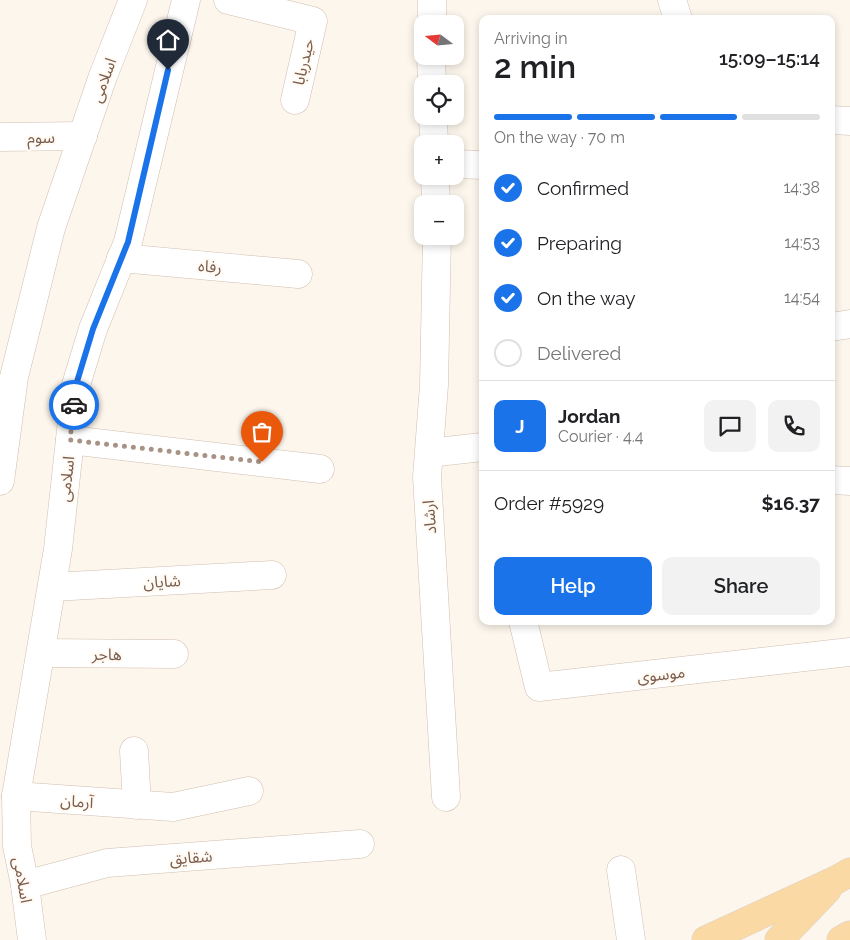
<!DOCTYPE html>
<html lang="en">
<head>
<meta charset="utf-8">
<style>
	:root { --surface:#fff; --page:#f2f2f2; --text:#202124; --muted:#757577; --line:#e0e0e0; --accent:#1a73e8 }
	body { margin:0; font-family:Raleway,"Noto Sans Arabic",sans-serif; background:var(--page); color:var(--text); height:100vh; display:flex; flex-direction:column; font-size:19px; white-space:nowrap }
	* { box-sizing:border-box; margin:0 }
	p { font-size:16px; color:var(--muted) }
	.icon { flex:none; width:28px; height:28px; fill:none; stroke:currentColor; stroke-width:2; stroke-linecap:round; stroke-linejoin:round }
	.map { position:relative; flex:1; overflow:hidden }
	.details { position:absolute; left:479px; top:15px; width:356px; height:610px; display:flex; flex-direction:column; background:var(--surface); border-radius:10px; box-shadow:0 2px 8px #0003 }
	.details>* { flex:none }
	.needle { width:32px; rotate:286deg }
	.tools { position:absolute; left:414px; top:15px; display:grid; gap:10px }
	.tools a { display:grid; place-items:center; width:50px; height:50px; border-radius:10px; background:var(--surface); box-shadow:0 2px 8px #0003; font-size:25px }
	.pin { position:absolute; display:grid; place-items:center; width:42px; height:42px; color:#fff; margin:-51px -21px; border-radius:50% 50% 50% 0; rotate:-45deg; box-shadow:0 0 5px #0007 }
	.pin .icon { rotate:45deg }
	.courier { position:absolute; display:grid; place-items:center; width:50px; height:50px; margin:-25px; border:4px solid #1a73e8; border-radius:50%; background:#fff; color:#222; box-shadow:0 1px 6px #0007 }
	.head em { font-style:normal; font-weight:600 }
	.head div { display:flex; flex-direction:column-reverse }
	.head { display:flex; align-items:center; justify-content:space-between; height:85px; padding:0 15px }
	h1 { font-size:32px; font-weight:600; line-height:38px }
	.bar { display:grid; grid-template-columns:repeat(4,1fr); gap:8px 5px; align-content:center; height:60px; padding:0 15px }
	.bar i { height:6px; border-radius:4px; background:var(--line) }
	.bar .on { background:var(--accent) }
	.bar p { grid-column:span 4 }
	.line { display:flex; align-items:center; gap:12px; padding:0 15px; border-top:1px solid var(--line) }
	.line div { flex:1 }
	.round { display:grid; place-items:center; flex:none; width:52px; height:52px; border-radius:10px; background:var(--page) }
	ol { padding:0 15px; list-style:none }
	li { display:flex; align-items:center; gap:15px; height:55px }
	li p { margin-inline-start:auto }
	li .icon { padding:5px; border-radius:50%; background:var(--accent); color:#fff; stroke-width:4 }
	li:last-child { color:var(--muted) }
	li i { width:28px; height:28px; border:2px solid var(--line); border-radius:50% }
	.button { display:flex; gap:10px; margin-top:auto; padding:10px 15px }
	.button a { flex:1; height:58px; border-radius:10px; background:var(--accent); color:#fff; font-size:20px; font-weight:600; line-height:58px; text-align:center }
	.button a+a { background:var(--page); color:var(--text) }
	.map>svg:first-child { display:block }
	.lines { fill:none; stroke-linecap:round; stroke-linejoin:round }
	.minor-casing { stroke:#d1beb0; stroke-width:29 }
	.tertiary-casing { stroke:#d1beb0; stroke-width:29 }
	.primary-casing { stroke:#dad1cd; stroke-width:29 }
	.minor { stroke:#fff; stroke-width:28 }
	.tertiary { stroke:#fff; stroke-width:28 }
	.primary { stroke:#fbd9a5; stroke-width:28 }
	.done { stroke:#a89285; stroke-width:5; stroke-dasharray:0 9 }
	.route { stroke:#1a73e8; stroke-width:6 }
	.labels { text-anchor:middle; stroke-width:4.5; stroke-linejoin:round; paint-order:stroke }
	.street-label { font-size:16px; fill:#7a5c4d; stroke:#fffaf3 }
</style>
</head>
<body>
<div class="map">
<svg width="850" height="940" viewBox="0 0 850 940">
	<rect width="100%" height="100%" fill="#fdf6ec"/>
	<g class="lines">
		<!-- minor casing -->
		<g class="minor-casing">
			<path id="minor" d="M 228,0 L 313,21 L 295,100
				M 672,0 L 678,19
				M 432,24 L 432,0
				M 431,56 L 432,84
				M 433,116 L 434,144
				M 831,120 L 850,121
				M 0,137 L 83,136
				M 455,164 L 482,165
				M 435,176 L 436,204
				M 437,236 L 434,385 L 427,477 L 446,797
				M 121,258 L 298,274
				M 831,327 L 850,324
				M 70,440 L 320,469
				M 429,453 L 482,447
				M 831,480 L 850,481
				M 52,587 L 272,575
				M 523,621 L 539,687 L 850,652
				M 41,653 L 174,654
				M 134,751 L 137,805
				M 16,796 L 173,807 L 249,791
				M 621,870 L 631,940
				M 25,885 L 107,863 L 360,844"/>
		</g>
		<!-- tertiary casing -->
		<g class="tertiary-casing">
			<path id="tertiary" d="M 0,481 L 14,377 L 51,228 L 103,76 L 133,0
				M 32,940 L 25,885 L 17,846 L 16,796 L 58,549 L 76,385 L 93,329 L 128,242 L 186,0"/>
		</g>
		<!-- primary casing -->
		<g class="primary-casing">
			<path id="primary" d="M 706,940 L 836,880 L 850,872
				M 779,940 L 827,890
				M 841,940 L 850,935"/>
		</g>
		<!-- minor -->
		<use href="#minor" class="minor"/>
		<!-- tertiary -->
		<use href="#tertiary" class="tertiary"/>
		<!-- primary -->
		<use href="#primary" class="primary"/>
	</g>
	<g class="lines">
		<!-- done -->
		<path class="done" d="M 74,405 L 70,440 L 262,462"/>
		<!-- route -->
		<path class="route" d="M 74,405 L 76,385 L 93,329 L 128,242 L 168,70"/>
	</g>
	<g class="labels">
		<!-- street labels -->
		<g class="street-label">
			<text transform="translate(303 62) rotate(-77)" y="6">حیدربابا</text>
			<text transform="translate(103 80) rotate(-70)" y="6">اسلامی</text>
			<text transform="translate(41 137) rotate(-1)" y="6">سوم</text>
			<text transform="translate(210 266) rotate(5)" y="6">رفاه</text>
			<text transform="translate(66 479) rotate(-84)" y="6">اسلامی</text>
			<text transform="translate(429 517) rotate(-94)" y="6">ارشاد</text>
			<text transform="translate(162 581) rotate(-3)" y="6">شایان</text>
			<text transform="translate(107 654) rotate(1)" y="6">هاجر</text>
			<text transform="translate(661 674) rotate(-6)" y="6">موسوی</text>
			<text transform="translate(77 801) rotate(4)" y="6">آرمان</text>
			<text transform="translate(191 857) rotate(-4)" y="6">شقایق</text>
			<text transform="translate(23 880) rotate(80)" y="6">اسلامی</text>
		</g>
	</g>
</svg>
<div class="tools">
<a><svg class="needle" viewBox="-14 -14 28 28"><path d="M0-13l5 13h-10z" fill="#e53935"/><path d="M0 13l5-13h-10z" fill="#757577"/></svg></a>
<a><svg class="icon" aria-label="locate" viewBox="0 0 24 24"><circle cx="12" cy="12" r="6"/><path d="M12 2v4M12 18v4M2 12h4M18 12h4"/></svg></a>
<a>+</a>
<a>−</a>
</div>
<div class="pin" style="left:262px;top:462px;background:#ea580c"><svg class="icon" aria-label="bag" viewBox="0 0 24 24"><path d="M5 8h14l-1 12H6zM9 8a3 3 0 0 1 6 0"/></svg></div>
<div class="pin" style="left:168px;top:70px;background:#1f2937"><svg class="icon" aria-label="home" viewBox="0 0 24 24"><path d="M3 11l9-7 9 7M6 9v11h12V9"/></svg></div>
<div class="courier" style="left:74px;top:405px"><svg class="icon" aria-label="car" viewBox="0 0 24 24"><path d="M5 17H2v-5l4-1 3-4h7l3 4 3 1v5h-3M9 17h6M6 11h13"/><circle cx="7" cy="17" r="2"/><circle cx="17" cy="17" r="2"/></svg></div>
<section class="details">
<div class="head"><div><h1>2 min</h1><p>Arriving in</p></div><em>15:09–15:14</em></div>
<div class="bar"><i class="on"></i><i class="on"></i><i class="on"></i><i></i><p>On the way · 70 m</p></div>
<ol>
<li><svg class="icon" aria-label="check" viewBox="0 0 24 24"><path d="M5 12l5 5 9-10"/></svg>Confirmed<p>14:38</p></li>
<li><svg class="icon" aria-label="check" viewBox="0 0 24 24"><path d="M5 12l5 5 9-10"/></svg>Preparing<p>14:53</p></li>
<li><svg class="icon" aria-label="check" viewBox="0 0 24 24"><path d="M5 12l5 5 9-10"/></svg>On the way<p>14:54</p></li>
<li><i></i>Delivered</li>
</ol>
<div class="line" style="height:90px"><b class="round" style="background:var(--accent);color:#fff">J</b><div><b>Jordan</b><p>Courier · 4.4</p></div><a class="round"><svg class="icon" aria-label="chat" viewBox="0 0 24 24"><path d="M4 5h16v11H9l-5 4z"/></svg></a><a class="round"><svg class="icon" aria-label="phone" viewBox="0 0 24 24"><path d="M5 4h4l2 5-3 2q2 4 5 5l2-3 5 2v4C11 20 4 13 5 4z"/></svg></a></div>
<div class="line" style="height:65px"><div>Order #5929</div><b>$16.37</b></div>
<div class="button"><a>Help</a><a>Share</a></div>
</section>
</div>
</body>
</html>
